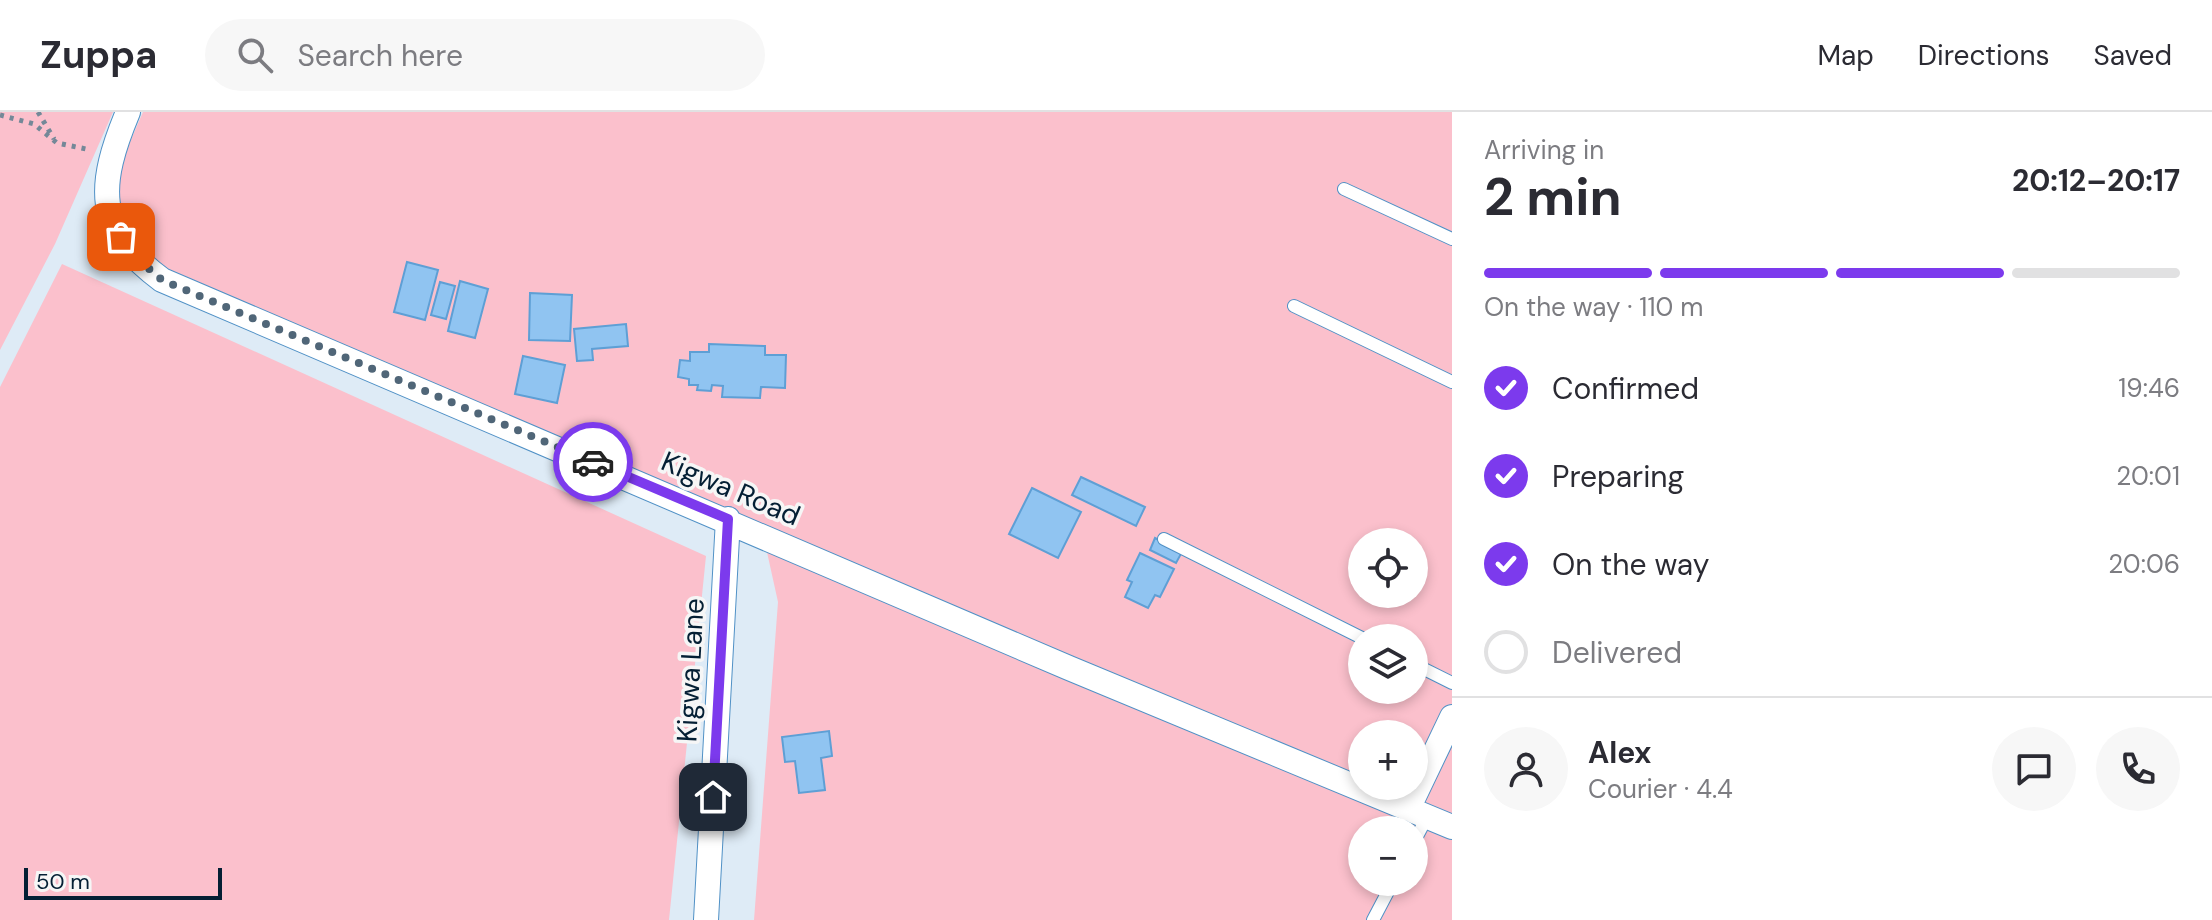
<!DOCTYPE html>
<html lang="en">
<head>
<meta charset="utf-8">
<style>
	:root { --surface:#fff; --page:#f7f7f7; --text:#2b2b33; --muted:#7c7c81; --line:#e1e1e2; --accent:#7c3aed }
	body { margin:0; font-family:"DM Sans",sans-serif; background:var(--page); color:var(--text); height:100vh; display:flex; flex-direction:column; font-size:30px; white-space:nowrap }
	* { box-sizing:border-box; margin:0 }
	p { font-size:26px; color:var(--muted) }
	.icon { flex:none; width:44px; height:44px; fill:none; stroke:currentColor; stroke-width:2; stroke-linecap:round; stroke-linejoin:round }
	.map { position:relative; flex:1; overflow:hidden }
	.drawer { display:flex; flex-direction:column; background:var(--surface); width:760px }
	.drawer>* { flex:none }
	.tools { position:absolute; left:1348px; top:416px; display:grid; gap:16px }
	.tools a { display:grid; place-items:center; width:80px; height:80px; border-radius:50%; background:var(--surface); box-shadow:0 4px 12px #0003; font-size:40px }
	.scale { position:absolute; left:24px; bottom:20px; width:198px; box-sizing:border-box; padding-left:8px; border:4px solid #041f34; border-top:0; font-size:22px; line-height:28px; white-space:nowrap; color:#041f34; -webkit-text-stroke:6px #f6f6f6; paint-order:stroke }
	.pin { position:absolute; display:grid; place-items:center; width:68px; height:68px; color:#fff; margin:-34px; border-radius:16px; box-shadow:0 4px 12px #0006 }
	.courier { position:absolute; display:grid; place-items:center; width:80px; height:80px; margin:-40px; border:6px solid #7c3aed; border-radius:50%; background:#fff; color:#222; box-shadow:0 2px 10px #0007 }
	.headline em { font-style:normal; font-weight:700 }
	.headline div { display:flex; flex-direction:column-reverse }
	.headline { display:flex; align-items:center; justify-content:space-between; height:136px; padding:0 32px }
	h1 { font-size:52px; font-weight:700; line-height:60px }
	.bar { display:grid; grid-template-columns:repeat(4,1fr); gap:12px 8px; align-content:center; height:96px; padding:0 32px }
	.bar i { height:10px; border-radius:6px; background:var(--line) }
	.bar .on { background:var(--accent) }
	.bar p { grid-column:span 4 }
	.line { display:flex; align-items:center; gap:20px; padding:0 32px; border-top:2px solid var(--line) }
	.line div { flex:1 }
	.round { display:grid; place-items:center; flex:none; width:84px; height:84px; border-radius:42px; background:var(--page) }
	ol { padding:0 32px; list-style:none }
	li { display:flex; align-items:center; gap:24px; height:88px }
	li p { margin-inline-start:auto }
	li .icon { padding:8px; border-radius:50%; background:var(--accent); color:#fff; stroke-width:4 }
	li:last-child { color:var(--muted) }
	li i { width:44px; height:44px; border:4px solid var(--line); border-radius:50% }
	header { display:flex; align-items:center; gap:48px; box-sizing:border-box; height:112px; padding:0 40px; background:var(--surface); border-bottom:2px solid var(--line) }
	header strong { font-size:38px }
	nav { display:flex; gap:44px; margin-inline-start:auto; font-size:28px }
	.search { width:560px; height:72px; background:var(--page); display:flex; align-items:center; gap:20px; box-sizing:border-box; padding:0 28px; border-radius:44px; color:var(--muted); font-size:30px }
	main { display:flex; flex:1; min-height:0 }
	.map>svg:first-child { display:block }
	.green { fill:#fbc0cc; fill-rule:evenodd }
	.building { fill:#90c4f1; stroke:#5e9fd5; stroke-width:2 }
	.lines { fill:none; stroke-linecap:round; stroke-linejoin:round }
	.service-casing { stroke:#5091c6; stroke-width:14 }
	.minor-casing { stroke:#5091c6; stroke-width:26 }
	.path { stroke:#748898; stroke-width:5; stroke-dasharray:4 6; stroke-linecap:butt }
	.service { stroke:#fff; stroke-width:12 }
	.minor { stroke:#fff; stroke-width:24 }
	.done { stroke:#506678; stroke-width:8; stroke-dasharray:0 14.4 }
	.route { stroke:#7c3aed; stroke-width:10 }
	.labels { text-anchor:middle; stroke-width:7; stroke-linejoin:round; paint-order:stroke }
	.street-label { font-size:28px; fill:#041f34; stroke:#f6f6f6 }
</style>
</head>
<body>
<header>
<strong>Zuppa</strong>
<div class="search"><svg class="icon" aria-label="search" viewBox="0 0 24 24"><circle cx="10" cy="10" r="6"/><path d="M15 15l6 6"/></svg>Search here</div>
<nav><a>Map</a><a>Directions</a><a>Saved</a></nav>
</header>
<main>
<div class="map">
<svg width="1452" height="808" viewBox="0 0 1452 808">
	<rect width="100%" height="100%" fill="#deebf6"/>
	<!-- green -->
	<path class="green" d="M 0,0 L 113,0 L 55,132 L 0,238 Z
		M 143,0 L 1452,0 L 1452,808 L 754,808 L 778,490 L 763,422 L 88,126 ZM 1362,430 L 1414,430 L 1414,482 L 1362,482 ZM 1362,526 L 1414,526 L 1414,578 L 1362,578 ZM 1362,622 L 1414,622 L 1414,674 L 1362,674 ZM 1362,718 L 1414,718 L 1414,770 L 1362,770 Z
		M 62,152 L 706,444 L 669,808 L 0,808 L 0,275 Z"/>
	<!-- building -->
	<path class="building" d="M 407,150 L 438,158 L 425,208 L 394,200 Z
		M 460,169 L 488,177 L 475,226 L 448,219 Z
		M 440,170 L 455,174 L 446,207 L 431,203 Z
		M 530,181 L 572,183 L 570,229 L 529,228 Z
		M 626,212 L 628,234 L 592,237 L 593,248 L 577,249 L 574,217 Z
		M 709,232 L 765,234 L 765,243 L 786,243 L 785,276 L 761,275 L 760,286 L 722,285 L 723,274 L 712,273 L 711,279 L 697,278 L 698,273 L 689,273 L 689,267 L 678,265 L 680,248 L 690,249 L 690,240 L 709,240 Z
		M 523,244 L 565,253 L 557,291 L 515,282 Z
		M 1081,365 L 1145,395 L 1136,414 L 1072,383 Z
		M 1032,376 L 1081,400 L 1058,446 L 1009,422 Z
		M 1155,426 L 1182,440 L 1176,451 L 1150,438 Z
		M 1140,441 L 1174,457 L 1160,485 L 1155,483 L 1148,496 L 1125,485 L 1132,470 L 1127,468 Z
		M 829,619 L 832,644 L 821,646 L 825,678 L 799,681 L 795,649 L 785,650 L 782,625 Z"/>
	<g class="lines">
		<!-- service casing -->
		<g class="service-casing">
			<path id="service" d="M 1344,77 L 1452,127
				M 1294,194 L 1452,270
				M 1164,427 L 1362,526
				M 1414,552 L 1452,571
				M 1414,730 L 1427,705
				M 1373,808 L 1393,770"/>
		</g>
		<!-- minor casing -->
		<g class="minor-casing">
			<path id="minor" d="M 128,0 C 98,72 93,117 162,168 L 1069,556 L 1452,715
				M 1408,697 L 1452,605
				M 706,808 L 728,407"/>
		</g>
		<!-- path -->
		<path class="path" d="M 38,0 L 54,27
			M 0,3 L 34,12 L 57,31 L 91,38"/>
		<!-- service -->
		<use href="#service" class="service"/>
		<!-- minor -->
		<use href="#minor" class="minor"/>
	</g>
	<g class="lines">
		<!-- done -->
		<path class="done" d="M 121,125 L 132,142 L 162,168 L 593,350"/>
		<!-- route -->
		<path class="route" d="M 593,350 L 728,407 L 713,685"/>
	</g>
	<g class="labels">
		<!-- street labels -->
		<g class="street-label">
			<text transform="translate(731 376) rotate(23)" y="10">Kigwa Road</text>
			<text transform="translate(690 558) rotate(-87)" y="10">Kigwa Lane</text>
		</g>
	</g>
</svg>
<div class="tools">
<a><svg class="icon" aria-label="locate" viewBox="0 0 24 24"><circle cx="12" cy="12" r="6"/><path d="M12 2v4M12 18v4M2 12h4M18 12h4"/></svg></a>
<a><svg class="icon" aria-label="layers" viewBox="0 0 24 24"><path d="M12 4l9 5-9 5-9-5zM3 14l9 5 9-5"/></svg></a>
<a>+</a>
<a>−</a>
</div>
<div class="scale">50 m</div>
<div class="pin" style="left:121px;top:125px;background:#ea580c"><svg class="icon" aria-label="bag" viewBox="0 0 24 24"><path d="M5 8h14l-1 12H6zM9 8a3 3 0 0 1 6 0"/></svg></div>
<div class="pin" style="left:713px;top:685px;background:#1f2937"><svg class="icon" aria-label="home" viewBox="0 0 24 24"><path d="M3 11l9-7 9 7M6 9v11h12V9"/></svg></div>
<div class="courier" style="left:593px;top:350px"><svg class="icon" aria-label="car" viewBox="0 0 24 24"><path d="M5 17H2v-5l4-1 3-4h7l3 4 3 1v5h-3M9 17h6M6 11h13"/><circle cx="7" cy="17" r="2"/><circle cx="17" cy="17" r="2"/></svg></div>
</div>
<section class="drawer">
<div class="headline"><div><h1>2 min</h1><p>Arriving in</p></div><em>20:12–20:17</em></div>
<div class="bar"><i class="on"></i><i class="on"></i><i class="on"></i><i></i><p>On the way · 110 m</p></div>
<ol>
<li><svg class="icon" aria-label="check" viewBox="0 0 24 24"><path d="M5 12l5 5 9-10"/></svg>Confirmed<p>19:46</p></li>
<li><svg class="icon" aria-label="check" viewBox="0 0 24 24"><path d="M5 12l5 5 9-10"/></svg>Preparing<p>20:01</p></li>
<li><svg class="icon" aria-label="check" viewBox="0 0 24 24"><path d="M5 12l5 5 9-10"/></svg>On the way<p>20:06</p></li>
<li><i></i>Delivered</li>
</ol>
<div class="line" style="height:144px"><a class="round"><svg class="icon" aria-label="person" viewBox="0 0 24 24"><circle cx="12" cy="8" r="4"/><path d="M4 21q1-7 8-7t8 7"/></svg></a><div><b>Alex</b><p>Courier · 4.4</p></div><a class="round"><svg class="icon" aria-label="chat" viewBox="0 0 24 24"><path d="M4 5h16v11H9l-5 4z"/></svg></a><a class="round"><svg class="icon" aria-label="phone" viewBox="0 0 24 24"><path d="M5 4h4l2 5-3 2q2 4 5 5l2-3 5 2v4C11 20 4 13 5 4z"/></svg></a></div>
</section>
</main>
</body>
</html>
